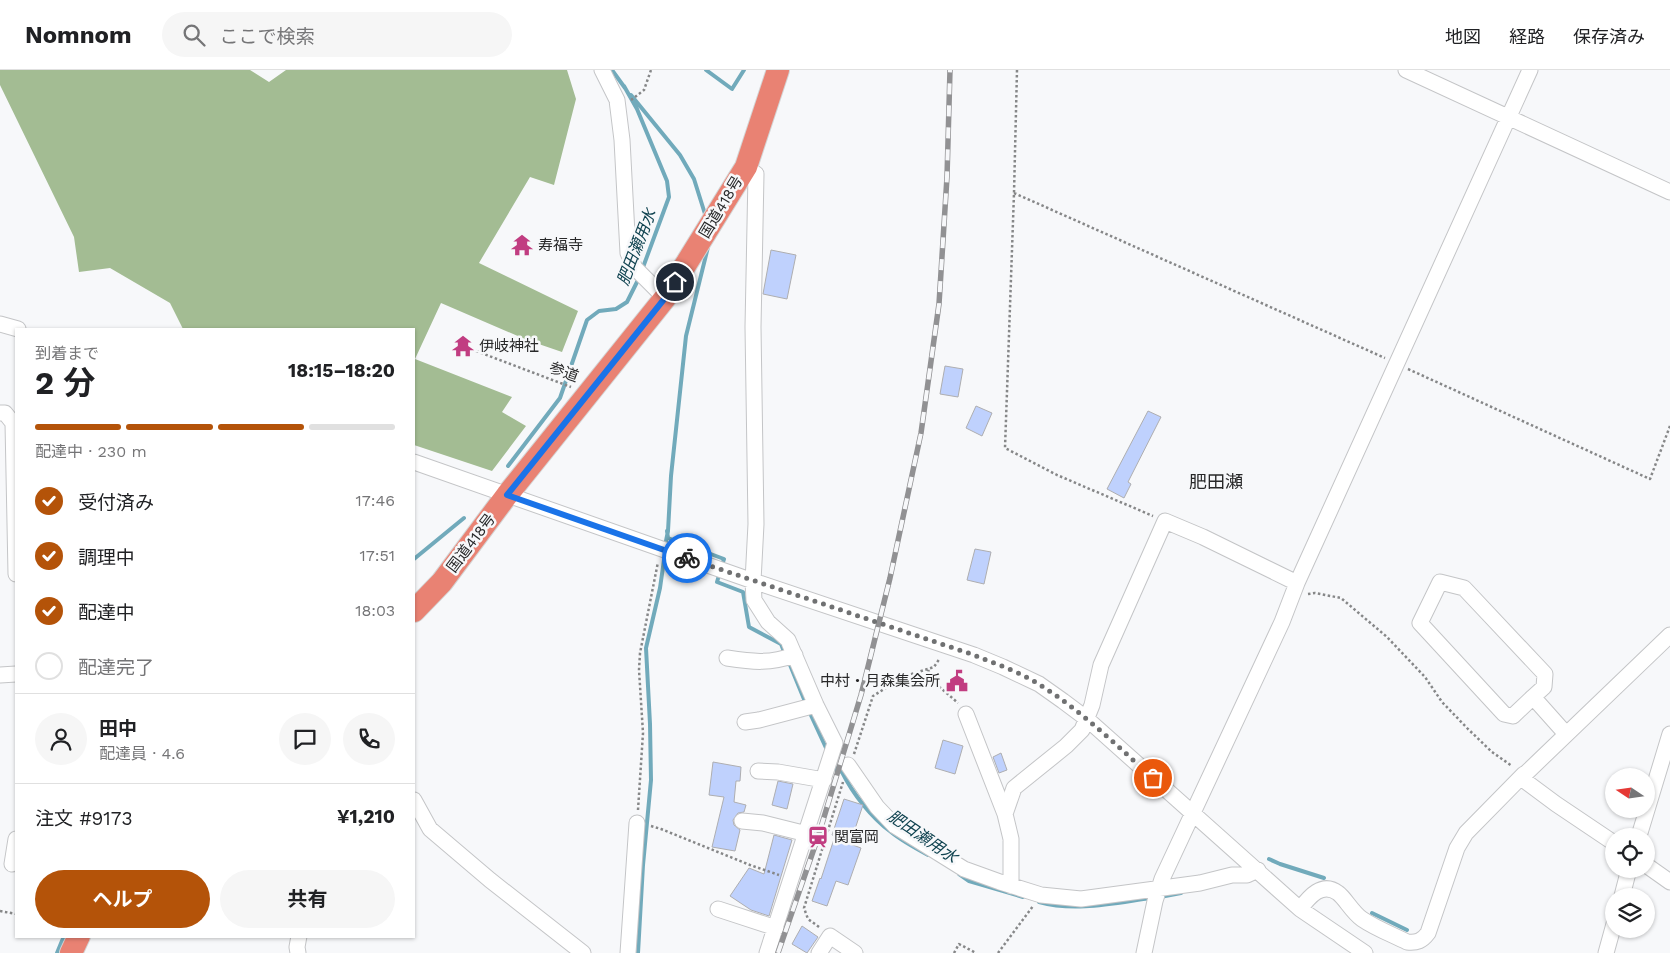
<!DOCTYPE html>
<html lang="ja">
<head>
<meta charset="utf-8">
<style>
	:root { --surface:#fff; --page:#f6f6f6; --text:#202124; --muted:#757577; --line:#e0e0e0; --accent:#b45309 }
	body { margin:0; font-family:"Work Sans","Noto Sans JP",sans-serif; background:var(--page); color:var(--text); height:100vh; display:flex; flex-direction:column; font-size:19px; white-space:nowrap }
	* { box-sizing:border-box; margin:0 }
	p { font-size:16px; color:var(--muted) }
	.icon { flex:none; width:28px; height:28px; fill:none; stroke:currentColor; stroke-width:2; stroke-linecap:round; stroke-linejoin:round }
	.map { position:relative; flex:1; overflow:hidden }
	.panel { position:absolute; left:15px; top:258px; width:400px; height:610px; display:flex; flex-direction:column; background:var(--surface); border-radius:0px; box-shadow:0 1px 4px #0004 }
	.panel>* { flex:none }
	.needle { width:32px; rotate:283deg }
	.controls { position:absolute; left:1605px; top:698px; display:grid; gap:10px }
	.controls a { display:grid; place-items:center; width:50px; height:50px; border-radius:50%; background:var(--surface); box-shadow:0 1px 4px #0004; font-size:25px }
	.pin { position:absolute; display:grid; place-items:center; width:42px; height:42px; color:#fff; margin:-21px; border:2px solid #fff; border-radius:50%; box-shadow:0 1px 5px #0007 }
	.courier { position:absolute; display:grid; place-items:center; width:50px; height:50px; margin:-25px; border:4px solid #1a73e8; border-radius:50%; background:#fff; color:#222; box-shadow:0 1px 6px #0007 }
	.summary em { font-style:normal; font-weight:700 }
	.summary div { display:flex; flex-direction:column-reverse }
	.summary { display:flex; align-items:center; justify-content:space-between; height:85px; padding:0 20px }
	h1 { font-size:32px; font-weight:700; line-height:38px }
	.bar { display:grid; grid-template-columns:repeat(4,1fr); gap:8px 5px; align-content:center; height:60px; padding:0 20px }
	.bar i { height:6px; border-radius:4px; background:var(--line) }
	.bar .current { background:var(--accent) }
	.bar p { grid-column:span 4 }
	.line { display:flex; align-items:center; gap:12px; padding:0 20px; border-top:1px solid var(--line) }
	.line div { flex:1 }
	.round { display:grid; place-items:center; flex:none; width:52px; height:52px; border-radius:26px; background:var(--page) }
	ol { padding:0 20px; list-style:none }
	li { display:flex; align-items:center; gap:15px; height:55px }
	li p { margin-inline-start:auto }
	li .icon { padding:5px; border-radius:50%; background:var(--accent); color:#fff; stroke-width:4 }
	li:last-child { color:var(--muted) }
	li i { width:28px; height:28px; border:2px solid var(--line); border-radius:50% }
	.button { display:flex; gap:10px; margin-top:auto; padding:10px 20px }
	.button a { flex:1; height:58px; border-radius:30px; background:var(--accent); color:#fff; font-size:20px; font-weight:700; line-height:58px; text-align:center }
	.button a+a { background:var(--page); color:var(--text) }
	header { display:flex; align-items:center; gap:30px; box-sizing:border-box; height:70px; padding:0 25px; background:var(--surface); border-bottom:1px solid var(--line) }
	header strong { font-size:24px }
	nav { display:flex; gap:28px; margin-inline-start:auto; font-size:18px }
	.search { width:350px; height:45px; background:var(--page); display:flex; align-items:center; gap:12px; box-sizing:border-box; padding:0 18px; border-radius:28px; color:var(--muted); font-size:19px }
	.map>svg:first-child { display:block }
	.forest { fill:#a3bc93 }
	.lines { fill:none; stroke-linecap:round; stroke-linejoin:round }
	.stream { stroke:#71aabb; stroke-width:4 }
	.building { fill:#bfd1fd; stroke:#aeaeb0 }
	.minor-casing { stroke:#c4c5c7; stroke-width:17 }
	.highway-casing { stroke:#d4d4d4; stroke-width:24 }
	.path { stroke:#868788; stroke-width:2.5; stroke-dasharray:2.5 2.5; stroke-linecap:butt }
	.minor { stroke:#fff; stroke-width:15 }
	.highway { stroke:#e98273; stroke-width:22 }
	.rail-casing { stroke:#919193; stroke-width:5.5 }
	.rail { stroke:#f7f8fa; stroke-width:4; stroke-dasharray:11; stroke-linecap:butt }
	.done { stroke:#707172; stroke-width:5; stroke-dasharray:0 9 }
	.route { stroke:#1a73e8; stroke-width:6 }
	.labels { text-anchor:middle; stroke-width:5; stroke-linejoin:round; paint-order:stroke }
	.street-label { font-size:15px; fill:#282829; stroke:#f7f8fa }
	.poi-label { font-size:15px; fill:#282829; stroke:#f7f8fa; text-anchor:start }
	.water-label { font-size:16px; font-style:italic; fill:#104350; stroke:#f7f8fa }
	.quarter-label { font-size:18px; fill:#282829; stroke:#f7f8fa }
</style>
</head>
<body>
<header>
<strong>Nomnom</strong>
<div class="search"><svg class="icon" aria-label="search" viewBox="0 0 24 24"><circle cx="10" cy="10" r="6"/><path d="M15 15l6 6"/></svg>ここで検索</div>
<nav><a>地図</a><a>経路</a><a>保存済み</a></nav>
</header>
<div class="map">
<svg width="1670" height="883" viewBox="0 0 1670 883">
	<rect width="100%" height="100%" fill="#f7f8fa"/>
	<!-- forest -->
	<path class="forest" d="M 0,0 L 250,0 L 269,12 L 286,0 L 567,0 L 576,29 L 554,115 L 530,107 L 479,193 L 578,241 L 562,282 L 527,270 L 441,233 L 415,289 L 512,327 L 502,342 L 526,356 L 492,401 L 414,375 L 414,259 L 183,259 L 170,233 L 110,198 L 79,202 L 74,167 L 0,15 Z"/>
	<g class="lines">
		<!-- stream -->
		<path class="stream" d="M 612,0 L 625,18
			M 706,0 L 732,19 L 744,0
			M 624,16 L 637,39 L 667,111 L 669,127 L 642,200
			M 631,25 L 680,85 L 694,109 L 705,144
			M 508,396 L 560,328 L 587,250 L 599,241 L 616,239 L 627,232 L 639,208
			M 667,461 L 668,468 L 724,489 L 722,495
			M 665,476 L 668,461 L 671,406 L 686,266 L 708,177
			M 414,489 L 464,448
			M 720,502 L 717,512 L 743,522 L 749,557 L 781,574 L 785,584
			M 788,590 L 806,634
			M 809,641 L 827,680
			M 833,693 L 836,700 L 842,702 C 853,724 871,747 891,762 C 902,771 915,778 928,785
			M 1269,789 L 1280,794 L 1324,808
			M 959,804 L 969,811 L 1023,827
			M 1160,827 L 1181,823
			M 1039,832 C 1075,842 1114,833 1151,828
			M 1372,843 L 1407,860
			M 57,883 L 64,866
			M 638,883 L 643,795 L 651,710 L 650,654 L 646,578 L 660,518 L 665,483"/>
	</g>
	<!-- building -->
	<path class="building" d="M 771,180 L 796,185 L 787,229 L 763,224 Z
		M 945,296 L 963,299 L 958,327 L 940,324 Z
		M 976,336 L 992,343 L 982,366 L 966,358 Z
		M 1148,341 L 1161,347 L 1128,412 L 1131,414 L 1124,428 L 1107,419 Z
		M 975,479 L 991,482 L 984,514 L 967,510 Z
		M 943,670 L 963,676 L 955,704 L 935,698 Z
		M 1001,683 L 1007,700 L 999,703 L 993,687 Z
		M 713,692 L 741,697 L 740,711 L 736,711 L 734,732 L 746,735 L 744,742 L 738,743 L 733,750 L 734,755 L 740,760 L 735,781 L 712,777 L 724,727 L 709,725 Z
		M 778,711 L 793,714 L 787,739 L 772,735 Z
		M 844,729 L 863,735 L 850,774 L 861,778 L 848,815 L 836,811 L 827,836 L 812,831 L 820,808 L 821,809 L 835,766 L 832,765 Z
		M 774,765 L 792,770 L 769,846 L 751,840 L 730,826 L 749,798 L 764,804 Z
		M 802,856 L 818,867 L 807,883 L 792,874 Z"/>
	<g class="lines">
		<!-- minor casing -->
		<g class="minor-casing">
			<path id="minor" d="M 602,0 L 617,30 L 622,70 L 628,183 L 635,198 L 665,228
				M 1406,0 L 1670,122
				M 746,97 L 756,104 L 753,257 L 756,454 L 753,511 L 754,530 L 768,552 L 788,570 L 816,635 L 835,673 L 767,883
				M 0,254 L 18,259
				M 0,343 L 5,343 L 13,353 L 16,504
				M 414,392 L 753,511 L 974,585 L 1003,597 L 1039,614 L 1063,631 L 1087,649 L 1300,839 L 1365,883
				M 727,588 C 753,592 769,594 795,585
				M 0,605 L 16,604
				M 1533,627 L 1544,617 L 1545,604 L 1464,518 L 1440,512 L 1420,553 L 1504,644 L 1513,646 L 1533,627 L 1566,664
				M 966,644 L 1005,744
				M 745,652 L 759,650 L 816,635
				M 848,695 L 877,737 L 895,756 L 964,799 L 1000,812 L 1041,825 L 1081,829 L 1200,813 L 1232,805 L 1247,805 L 1258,800
				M 758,701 L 778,702 L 824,710
				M 1521,708 L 1670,565
				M 1521,708 L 1556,734 L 1614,773
				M 414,730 L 430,759 L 490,810 L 583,883
				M 742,751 L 763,753 L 807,764
				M 1639,766 L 1670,664
				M 12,794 L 16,769
				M 1646,795 L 1670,812
				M 1011,816 L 1011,769 L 1005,744 L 1014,718 L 1066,676 L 1082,660 L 1092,635 L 1101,595 L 1165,451 L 1203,467 L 1297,513
				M 1622,826 L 1629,799
				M 718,839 L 776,858
				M 1300,839 C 1309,827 1322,811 1338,823 C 1345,828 1352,842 1362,849 C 1375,858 1393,865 1407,872 C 1417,873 1422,871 1428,863 L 1457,778 L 1466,763 L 1524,704
				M 298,883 L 297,877 L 299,866
				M 628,883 L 637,753
				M 819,883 L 830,866 L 855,883
				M 1144,883 L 1155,831 L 1162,809 L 1282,552 L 1297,513 L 1530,0
				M 1606,883 L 1614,854"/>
		</g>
		<!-- highway casing -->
		<g class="highway-casing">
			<path id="highway" d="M 414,541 L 442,512 L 507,425 L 665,228 L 746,97 L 778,0
				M 71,883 L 79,866"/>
		</g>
		<!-- path -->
		<path class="path" d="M 1017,0 L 1014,123 L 1005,378 L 1057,405 L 1153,446
			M 631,30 L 644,20 L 651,0
			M 1014,123 L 1385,288
			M 476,281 L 571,317
			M 1408,299 L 1650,409 L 1670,356
			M 1308,524 L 1315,523 L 1341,528 L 1387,567 L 1425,607 L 1442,632 L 1468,659 L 1492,682 L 1512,696
			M 928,600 L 935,613 L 958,633
			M 854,684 L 873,626 L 905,606 L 934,597 L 940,588
			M 638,740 L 643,663 L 639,600 L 640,583 L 658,492
			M 651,756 L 661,759 L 750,795 L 779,805
			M 0,841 L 16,844
			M 819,857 L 808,849 L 804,838 L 843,712
			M 954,883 L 959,874 L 976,883
			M 998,883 L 1033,836"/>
		<!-- minor -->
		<use href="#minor" class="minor"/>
		<!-- highway -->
		<use href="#highway" class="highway"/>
		<!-- rail casing -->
		<g class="rail-casing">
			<path id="rail" d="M 778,883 L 818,767 L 861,625 L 890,508 L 921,363 L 939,234 L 947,107 L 950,0"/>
		</g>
		<!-- rail -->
		<use href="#rail" class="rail"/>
	</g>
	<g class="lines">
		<!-- done -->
		<path class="done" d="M 687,488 L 974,585 C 996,594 1020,602 1040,615 C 1082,641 1117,676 1153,708"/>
		<!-- route -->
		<path class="route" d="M 675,212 L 665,228 L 507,425 L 687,488"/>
	</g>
	<!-- icons -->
	<defs>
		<g id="temple-bare" transform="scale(1.725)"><path d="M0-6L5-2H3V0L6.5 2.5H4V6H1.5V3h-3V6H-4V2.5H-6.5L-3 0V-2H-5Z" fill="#c13d81" stroke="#f7f8fa" stroke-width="2.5" paint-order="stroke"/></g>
		<g id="civic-bare" transform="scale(1.725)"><path d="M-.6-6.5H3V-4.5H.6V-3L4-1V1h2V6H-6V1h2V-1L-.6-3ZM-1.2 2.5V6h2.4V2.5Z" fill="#c13d81" stroke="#f7f8fa" stroke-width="2.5" paint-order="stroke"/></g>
		<g id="station-bare" transform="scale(1.725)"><path d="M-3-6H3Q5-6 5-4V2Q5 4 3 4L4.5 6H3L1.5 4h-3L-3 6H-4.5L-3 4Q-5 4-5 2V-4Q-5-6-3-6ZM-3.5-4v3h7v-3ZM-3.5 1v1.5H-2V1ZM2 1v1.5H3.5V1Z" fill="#c13d81" stroke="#f7f8fa" stroke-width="2.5" paint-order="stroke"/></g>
	</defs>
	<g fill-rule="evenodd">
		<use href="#temple-bare" x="522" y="175"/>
		<use href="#temple-bare" x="463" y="276"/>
		<use href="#civic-bare" x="957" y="611"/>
		<use href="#station-bare" x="818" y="767"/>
	</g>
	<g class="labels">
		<!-- street labels -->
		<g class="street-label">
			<text transform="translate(721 137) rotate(-59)" y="5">国道418号</text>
			<text transform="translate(564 302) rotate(20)" y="5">参道</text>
			<text transform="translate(471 473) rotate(-53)" y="5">国道418号</text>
		</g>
		<!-- poi labels -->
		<g class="poi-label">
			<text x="538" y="180">寿福寺</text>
			<text x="479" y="281">伊岐神社</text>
			<text x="940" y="616" text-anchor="end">中村・月森集会所</text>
			<text x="834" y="772">関富岡</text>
		</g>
		<!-- water labels -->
		<g class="water-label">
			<text transform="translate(636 177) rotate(-69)" y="6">肥田瀬用水</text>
			<text transform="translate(923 766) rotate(34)" y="6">肥田瀬用水</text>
		</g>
		<!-- quarter labels -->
		<g class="quarter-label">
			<text x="1216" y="418">肥田瀬</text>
		</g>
	</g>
</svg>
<div class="controls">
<a><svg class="needle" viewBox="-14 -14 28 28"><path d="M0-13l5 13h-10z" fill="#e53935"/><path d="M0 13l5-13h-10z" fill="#757577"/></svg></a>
<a><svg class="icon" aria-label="locate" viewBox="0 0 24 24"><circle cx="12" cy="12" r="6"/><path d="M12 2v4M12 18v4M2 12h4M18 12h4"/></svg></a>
<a><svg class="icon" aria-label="layers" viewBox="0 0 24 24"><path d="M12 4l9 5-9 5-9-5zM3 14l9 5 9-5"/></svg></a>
</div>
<div class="pin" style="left:1153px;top:708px;background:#ea580c"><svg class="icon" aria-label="bag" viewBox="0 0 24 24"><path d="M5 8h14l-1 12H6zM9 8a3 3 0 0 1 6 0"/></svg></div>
<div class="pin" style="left:675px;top:212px;background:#1f2937"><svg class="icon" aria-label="home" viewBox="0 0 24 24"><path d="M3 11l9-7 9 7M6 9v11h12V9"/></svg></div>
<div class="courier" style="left:687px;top:488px"><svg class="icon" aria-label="bike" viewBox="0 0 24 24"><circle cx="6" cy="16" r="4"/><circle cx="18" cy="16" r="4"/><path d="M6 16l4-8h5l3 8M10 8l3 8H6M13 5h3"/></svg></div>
<section class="panel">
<div class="summary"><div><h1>2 分</h1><p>到着まで</p></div><em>18:15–18:20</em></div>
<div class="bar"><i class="current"></i><i class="current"></i><i class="current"></i><i></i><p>配達中 · 230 m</p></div>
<ol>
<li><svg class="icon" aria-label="check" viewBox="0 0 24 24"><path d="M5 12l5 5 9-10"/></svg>受付済み<p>17:46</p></li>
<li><svg class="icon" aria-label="check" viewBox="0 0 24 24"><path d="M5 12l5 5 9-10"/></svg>調理中<p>17:51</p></li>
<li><svg class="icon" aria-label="check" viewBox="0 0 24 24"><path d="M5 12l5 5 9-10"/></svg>配達中<p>18:03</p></li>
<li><i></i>配達完了</li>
</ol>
<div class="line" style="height:90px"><a class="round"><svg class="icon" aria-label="person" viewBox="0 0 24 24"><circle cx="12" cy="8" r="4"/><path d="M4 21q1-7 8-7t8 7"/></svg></a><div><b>田中</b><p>配達員 · 4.6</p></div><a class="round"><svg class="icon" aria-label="chat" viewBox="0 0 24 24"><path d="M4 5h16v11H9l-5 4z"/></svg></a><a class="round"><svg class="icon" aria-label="phone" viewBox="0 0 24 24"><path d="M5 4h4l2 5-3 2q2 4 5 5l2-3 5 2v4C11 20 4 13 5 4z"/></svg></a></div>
<div class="line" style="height:65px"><div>注文 #9173</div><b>¥1,210</b></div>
<div class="button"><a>ヘルプ</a><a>共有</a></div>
</section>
</div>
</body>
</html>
